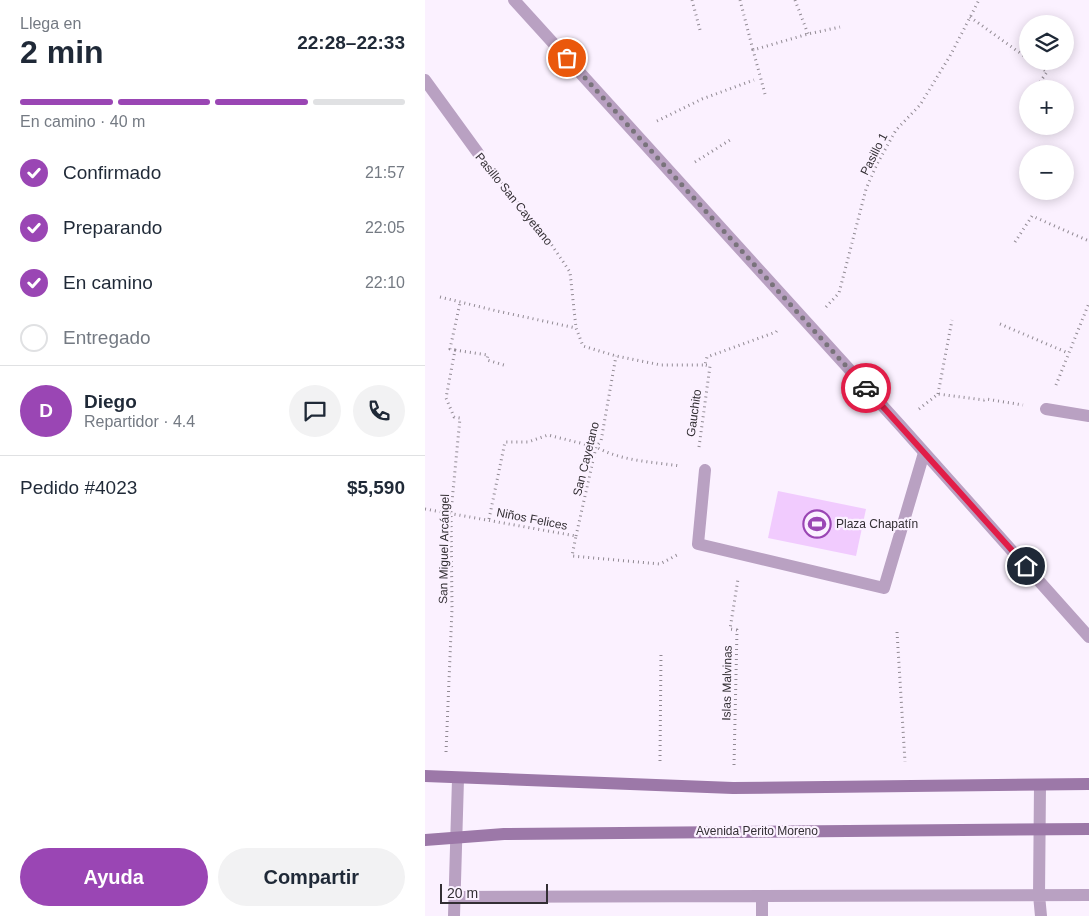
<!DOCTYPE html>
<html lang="es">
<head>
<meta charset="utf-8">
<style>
	:root { --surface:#fff; --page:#f2f2f3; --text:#1f2937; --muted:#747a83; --line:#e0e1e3; --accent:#9a46b4 }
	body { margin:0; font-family:Helvetica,sans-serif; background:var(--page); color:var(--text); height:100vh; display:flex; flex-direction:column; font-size:19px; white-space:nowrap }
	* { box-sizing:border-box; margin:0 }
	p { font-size:16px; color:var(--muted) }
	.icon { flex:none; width:28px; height:28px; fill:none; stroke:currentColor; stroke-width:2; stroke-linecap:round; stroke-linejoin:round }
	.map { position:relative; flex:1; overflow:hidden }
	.drawer { display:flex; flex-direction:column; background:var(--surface); width:425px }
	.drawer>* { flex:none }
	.controls { position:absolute; left:594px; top:15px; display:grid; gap:10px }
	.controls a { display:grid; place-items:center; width:55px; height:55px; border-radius:50%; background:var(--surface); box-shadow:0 2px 12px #0003; font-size:25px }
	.scale { position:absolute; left:15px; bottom:12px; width:108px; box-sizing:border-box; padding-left:5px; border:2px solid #332f34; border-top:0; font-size:14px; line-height:18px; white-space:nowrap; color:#332f34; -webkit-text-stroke:4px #fbf1ff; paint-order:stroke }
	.pin { position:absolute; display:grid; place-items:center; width:42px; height:42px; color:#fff; margin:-21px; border:2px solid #fff; border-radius:50%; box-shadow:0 1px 5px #0007 }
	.courier { position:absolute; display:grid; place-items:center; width:50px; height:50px; margin:-25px; border:4px solid #e11d48; border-radius:50%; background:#fff; color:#222; box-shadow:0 1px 6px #0007 }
	.overview em { font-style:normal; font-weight:700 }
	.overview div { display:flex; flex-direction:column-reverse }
	.overview { display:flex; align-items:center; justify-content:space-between; height:85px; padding:0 20px }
	h1 { font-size:32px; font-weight:700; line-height:38px }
	.bar { display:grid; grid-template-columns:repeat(4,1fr); gap:8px 5px; align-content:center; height:60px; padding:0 20px }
	.bar i { height:6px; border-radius:4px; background:var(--line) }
	.bar .current { background:var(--accent) }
	.bar p { grid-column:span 4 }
	.line { display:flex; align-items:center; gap:12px; padding:0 20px; border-top:1px solid var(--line) }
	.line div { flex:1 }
	.round { display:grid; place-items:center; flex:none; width:52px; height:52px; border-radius:26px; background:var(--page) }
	ol { padding:0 20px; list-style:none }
	li { display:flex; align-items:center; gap:15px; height:55px }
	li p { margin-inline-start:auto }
	li .icon { padding:5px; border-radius:50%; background:var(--accent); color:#fff; stroke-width:4 }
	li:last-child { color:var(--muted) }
	li i { width:28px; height:28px; border:2px solid var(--line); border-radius:50% }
	.cta { display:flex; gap:10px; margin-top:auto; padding:10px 20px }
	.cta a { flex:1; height:58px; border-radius:30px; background:var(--accent); color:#fff; font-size:20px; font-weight:700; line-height:58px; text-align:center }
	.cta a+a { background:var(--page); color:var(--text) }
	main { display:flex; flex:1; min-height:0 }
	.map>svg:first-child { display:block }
	.pitch { fill:#f1cbfe }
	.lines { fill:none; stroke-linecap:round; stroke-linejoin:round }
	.path { stroke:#918a93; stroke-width:3; stroke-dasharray:1 4; stroke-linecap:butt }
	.service { stroke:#b9a1c2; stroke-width:12 }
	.minor { stroke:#b9a1c2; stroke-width:12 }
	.secondary { stroke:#9c78a8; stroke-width:12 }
	.done { stroke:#79737b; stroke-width:5; stroke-dasharray:0 9 }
	.route { stroke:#e11d48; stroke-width:6 }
	.labels { text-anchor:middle; stroke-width:4.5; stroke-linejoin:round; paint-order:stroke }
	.street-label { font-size:12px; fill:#332f34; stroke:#fbf1ff }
	.poi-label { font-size:12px; fill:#332f34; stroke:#fbf1ff; text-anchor:start }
</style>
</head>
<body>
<main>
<section class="drawer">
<div class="overview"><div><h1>2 min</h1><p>Llega en</p></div><em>22:28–22:33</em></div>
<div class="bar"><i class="current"></i><i class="current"></i><i class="current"></i><i></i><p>En camino · 40 m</p></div>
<ol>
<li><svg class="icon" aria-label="check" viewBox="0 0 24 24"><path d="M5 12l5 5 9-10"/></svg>Confirmado<p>21:57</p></li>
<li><svg class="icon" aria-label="check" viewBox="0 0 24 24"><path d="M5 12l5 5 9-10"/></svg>Preparando<p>22:05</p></li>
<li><svg class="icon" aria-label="check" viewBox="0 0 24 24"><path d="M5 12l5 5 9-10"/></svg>En camino<p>22:10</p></li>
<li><i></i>Entregado</li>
</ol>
<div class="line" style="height:90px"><b class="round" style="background:var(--accent);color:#fff">D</b><div><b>Diego</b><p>Repartidor · 4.4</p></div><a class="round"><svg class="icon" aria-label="chat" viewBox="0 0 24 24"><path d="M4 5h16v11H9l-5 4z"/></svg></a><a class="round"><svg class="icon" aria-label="phone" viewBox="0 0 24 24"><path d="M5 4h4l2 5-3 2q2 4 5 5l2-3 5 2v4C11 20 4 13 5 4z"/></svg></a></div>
<div class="line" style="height:65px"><div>Pedido #4023</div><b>$5,590</b></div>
<div class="cta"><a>Ayuda</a><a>Compartir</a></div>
</section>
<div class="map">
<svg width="664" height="916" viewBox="0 0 664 916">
	<rect width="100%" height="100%" fill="#fbf1ff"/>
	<!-- pitch -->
	<path class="pitch" d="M 353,491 L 441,509 L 431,556 L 343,538 Z"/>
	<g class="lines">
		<!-- path -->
		<path class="path" d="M 267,0 L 275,30
			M 315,0 L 328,50
			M 370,0 L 383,34
			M 545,17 L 602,58
			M 607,61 L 622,72 L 610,89
			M 340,94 L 328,50 L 383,34 L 415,27
			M 596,107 L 602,99
			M 232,121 L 277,99 L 329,80
			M 270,162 L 305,140
			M 67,171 L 122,238 L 145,272 L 151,328
			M 590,242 L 607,216 L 664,241
			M 15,297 L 72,311 L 151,328 L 158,346 L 191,356 L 236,365 L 280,365 L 282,357 L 351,332 L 354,328
			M 401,307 L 414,293 L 441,189 L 452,164 L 471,130 L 495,105 L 525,56 L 554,0
			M 575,324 L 643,353
			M 30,350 L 63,355 L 62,360 L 82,366
			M 631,385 L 664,303
			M 513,394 L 527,320
			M 494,409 L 513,394 L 559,400 L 561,399 L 598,405
			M 274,447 L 285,366 L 280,365
			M 0,509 L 151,536 L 147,556 L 235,564 L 252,555
			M 64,519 L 80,442 L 103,442 L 123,435 L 171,447 C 196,461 228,462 255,466
			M 151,536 L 171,447 L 176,441 L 191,356
			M 472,632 L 480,762
			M 21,752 L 27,609 L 26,512 L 35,418 L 29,417 L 21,398 L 30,350 L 25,349 L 35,303
			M 235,761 L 236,652
			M 309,765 L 312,630 L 305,629 L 313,579"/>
		<!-- service -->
		<path class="service" d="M 0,80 L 53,153
			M 621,409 L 664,416
			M 280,470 L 273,544 L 459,588 L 499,453
			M 615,785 L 614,895 L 616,916
			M 30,897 L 664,895
			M 29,916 L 33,779
			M 337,916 L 337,896"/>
		<!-- minor -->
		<path class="minor" d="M 89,0 L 474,424 L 664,637"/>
		<!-- secondary -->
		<path class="secondary" d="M 0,776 L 308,788 L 664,784
			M 0,840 L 79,834 L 664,829"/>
	</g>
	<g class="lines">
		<!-- done -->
		<path class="done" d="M 142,58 L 441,388"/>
		<!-- route -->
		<path class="route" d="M 441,388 L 601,566"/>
	</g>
	<!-- icons -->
	<defs>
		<g id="stadium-ring" transform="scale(1.4375)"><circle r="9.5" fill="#fbf1ff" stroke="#9a46b4" stroke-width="1.5"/><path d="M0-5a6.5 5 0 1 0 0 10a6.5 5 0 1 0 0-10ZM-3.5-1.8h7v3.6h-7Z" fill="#9a46b4"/></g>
	</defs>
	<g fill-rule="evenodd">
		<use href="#stadium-ring" x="392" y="524"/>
	</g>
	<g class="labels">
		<!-- street labels -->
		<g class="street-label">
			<text transform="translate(449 154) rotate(-63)" y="4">Pasillo 1</text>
			<text transform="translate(89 199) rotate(51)" y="4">Pasillo San Cayetano</text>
			<text transform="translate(269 413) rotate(-82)" y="4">Gauchito</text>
			<text transform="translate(161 459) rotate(-76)" y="4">San Cayetano</text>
			<text transform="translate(107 519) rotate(11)" y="4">Niños Felices</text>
			<text transform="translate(19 549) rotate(-89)" y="4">San Miguel Arcángel</text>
			<text transform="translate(302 683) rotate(-89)" y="4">Islas Malvinas</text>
			<text x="332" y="835">Avenida Perito Moreno</text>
		</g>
		<!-- poi labels -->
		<g class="poi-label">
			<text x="411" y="528">Plaza Chapatín</text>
		</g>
	</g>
</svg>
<div class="controls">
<a><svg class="icon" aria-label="layers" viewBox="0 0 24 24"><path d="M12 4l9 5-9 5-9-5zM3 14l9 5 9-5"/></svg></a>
<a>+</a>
<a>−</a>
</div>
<div class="scale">20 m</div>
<div class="pin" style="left:142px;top:58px;background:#ea580c"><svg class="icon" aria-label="bag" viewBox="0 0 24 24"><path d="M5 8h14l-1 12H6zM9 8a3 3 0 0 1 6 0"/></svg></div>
<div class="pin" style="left:601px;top:566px;background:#1f2937"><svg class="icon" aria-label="home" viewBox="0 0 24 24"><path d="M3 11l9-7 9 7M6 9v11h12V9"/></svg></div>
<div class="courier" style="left:441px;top:388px"><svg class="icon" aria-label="car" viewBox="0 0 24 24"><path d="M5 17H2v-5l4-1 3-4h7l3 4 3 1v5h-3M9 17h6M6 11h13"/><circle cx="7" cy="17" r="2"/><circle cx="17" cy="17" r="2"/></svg></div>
</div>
</main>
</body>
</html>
